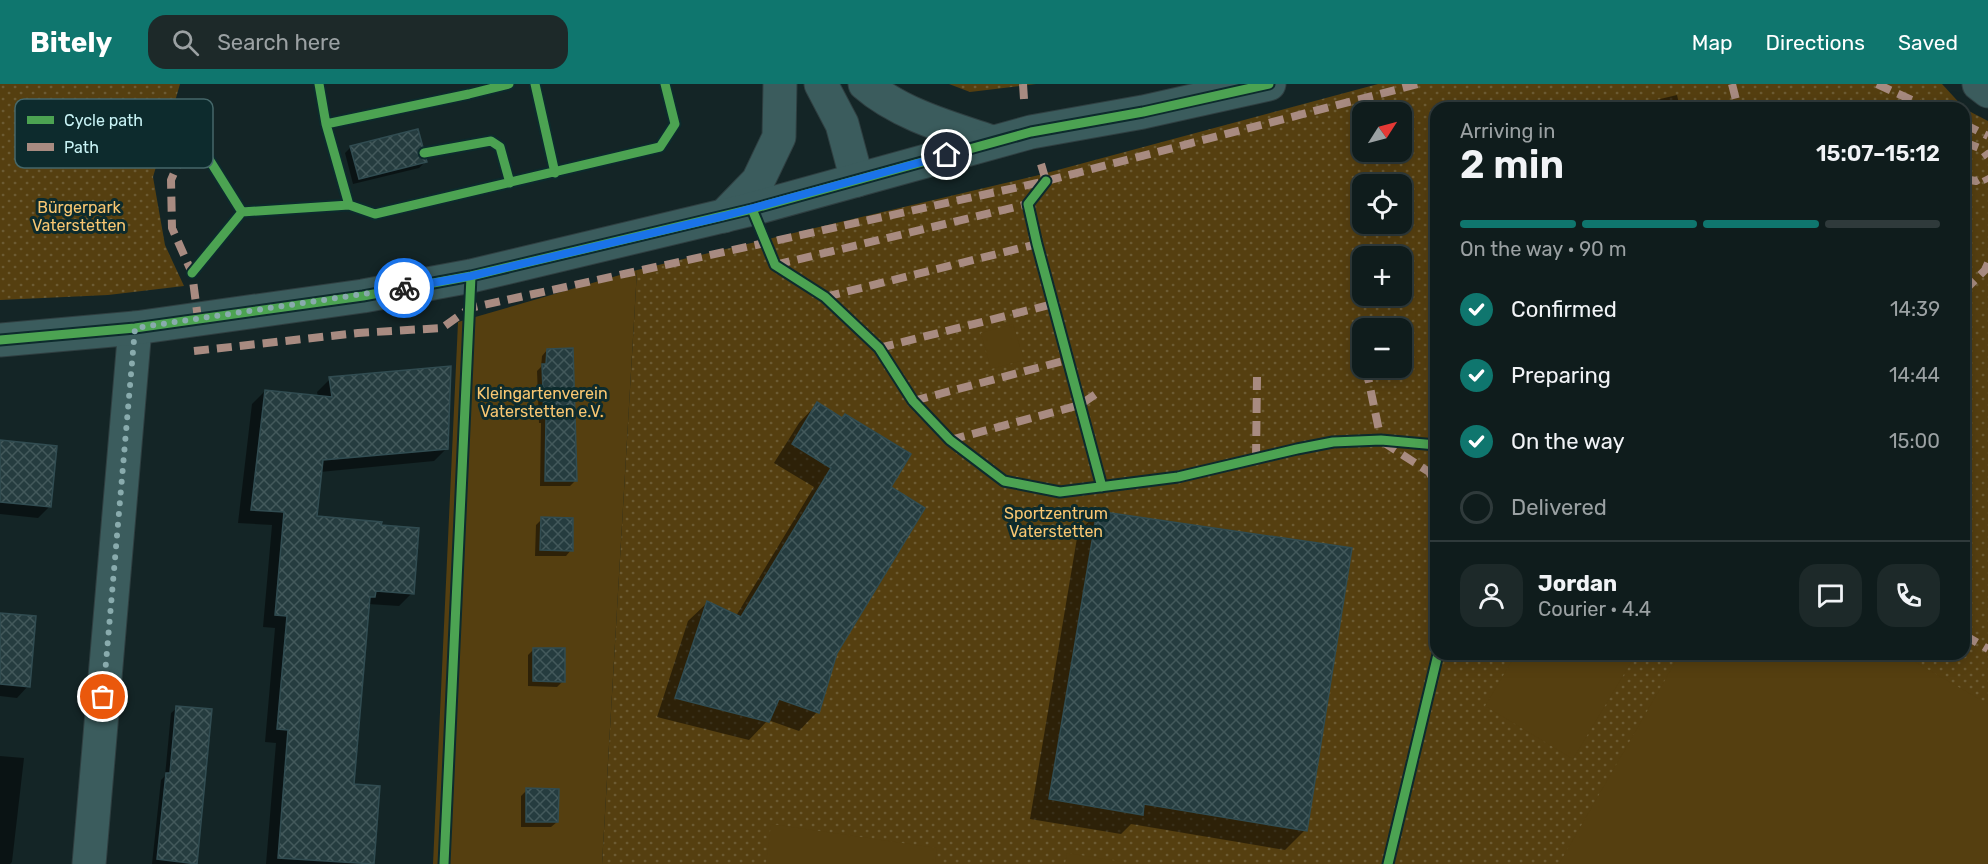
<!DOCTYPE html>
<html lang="en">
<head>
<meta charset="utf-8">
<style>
	:root { --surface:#0f1c1c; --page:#1d2929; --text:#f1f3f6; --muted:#9ba1a3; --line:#2f3a3b; --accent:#0f766e }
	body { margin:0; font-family:Rubik,sans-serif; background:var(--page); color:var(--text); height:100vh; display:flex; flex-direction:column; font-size:22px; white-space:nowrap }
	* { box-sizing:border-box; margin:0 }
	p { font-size:20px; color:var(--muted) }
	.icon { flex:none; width:33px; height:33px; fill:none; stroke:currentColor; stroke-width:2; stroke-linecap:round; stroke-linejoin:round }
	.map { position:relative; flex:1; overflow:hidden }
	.sheet { position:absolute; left:1430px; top:18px; width:540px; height:558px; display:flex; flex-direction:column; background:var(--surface); border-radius:18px; box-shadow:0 3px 15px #0003,0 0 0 2px var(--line) }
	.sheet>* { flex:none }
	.needle { width:39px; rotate:54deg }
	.fabs { position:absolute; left:1352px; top:18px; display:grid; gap:12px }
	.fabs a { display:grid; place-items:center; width:60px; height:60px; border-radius:12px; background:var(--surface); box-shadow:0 3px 15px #0003,0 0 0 2px var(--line); font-size:30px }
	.pin { position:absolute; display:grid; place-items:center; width:51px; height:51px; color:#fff; margin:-26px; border:3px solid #fff; border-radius:50%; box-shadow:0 2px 6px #0007 }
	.courier { position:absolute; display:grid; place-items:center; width:60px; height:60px; margin:-30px; border:4px solid #1a73e8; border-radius:50%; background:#fff; color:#222; box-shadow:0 2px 8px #0007 }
	.summary em { font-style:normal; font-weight:600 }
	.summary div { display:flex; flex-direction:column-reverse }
	.summary { display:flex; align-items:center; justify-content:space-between; height:102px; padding:0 30px }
	h1 { font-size:39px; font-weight:600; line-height:45px }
	.bar { display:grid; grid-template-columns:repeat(4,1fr); gap:9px 6px; align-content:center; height:72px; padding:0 30px }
	.bar i { height:8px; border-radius:4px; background:var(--line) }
	.bar .on { background:var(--accent) }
	.bar p { grid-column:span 4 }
	.line { display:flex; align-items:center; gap:15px; padding:0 30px; border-top:2px solid var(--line) }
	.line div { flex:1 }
	.round { display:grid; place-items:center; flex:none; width:63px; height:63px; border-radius:18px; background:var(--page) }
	ol { padding:0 30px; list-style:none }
	li { display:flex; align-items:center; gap:18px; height:66px }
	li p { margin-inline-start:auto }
	li .icon { padding:6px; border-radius:50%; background:var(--accent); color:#fff; stroke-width:4 }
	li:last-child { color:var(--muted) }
	li i { width:33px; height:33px; border:3px solid var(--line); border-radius:50% }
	header { display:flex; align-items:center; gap:36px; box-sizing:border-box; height:84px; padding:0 30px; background:var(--accent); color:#fff }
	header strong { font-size:28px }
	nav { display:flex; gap:33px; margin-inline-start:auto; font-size:21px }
	.search { width:420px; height:54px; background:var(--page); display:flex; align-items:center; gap:15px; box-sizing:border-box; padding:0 21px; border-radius:18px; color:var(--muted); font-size:22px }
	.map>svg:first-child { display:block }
	.park { fill:url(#park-dots); fill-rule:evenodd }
	.garden { fill:#553f10 }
	.shadow { fill:#0007 }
	.building { fill:url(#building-cross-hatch); stroke:#314c51; stroke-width:1.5 }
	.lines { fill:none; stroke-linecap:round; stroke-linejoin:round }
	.minor-casing { stroke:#2f3f41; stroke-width:35 }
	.tertiary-casing { stroke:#2f3f41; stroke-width:35 }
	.minor { stroke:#3b5c5d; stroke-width:33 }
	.tertiary { stroke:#3b5c5d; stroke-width:33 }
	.quiet { stroke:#a88b81; stroke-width:8; stroke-dasharray:15 8; stroke-linecap:butt }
	.cycleway-casing { stroke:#0d2b2d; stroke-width:13 }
	.cycleway { stroke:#4ca352; stroke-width:9 }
	.done { stroke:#89abad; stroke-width:6; stroke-dasharray:0 10.8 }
	.route { stroke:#1a73e8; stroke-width:8 }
	.labels { text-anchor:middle; stroke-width:6; stroke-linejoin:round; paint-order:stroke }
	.park-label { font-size:16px; fill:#f9c772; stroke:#0d2b2d }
	.key { fill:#0d2b2d; stroke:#456769; stroke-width:1.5 }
	.key-label { font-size:16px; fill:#c8f3f5 }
</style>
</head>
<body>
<header>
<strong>Bitely</strong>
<div class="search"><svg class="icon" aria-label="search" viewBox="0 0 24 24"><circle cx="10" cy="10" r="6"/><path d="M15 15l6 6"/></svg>Search here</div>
<nav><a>Map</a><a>Directions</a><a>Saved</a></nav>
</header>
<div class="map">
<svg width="1988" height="780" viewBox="0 0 1988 780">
	<defs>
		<pattern id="park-dots" width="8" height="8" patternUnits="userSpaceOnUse" patternTransform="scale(1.5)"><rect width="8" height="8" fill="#553f10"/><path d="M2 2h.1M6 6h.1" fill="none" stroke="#6c5b33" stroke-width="1.8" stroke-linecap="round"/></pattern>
		<pattern id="building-cross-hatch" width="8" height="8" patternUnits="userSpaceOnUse" patternTransform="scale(1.5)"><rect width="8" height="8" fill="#253c3f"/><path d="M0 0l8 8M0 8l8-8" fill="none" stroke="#43595b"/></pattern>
	</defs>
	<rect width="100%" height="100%" fill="#142526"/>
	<!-- park -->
	<path class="park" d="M 0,0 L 180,0 L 153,93 L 165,161 L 184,202 L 108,211 L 0,216 Z
		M 949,0 L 1036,0 L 970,8 Z
		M 1378,0 L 1942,0 L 1965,25 L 1988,37 L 1988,780 L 602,780 L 637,186 L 1039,91 ZM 1436,24 L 1964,24 L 1964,570 L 1436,570 ZM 1362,28 L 1401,28 L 1401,68 L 1362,68 ZM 1362,100 L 1401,100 L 1401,140 L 1362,140 ZM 1362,172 L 1401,172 L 1401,212 L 1362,212 ZM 1362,244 L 1401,244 L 1401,284 L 1362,284 Z"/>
	<!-- garden -->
	<path class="garden" d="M 637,186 L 602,780 L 433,780 L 458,238 Z
		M 1013,240 L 1024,276 L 991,285 L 981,249 Z
		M 1516,570 L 1636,570 L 1573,675 L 1485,622 Z
		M 1680,570 L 1901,570 L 1988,620 L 1988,780 L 1559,780 Z
		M 771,740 L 937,764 L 935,780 L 766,780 Z
		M 1067,769 L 1124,778 L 1123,780 L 1065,780 Z"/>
	<!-- shadow -->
	<path class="shadow" d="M 1677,11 L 1680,24 L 1622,24 Z
		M 351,63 L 425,78 L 419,84 L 353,100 L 345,69 Z
		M 547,266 L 575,397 L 570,402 L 540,402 L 541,339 L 539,339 L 537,287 L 541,283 L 542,272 Z
		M 330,295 L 447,364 L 434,377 L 320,388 L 315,433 L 379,442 L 412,509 L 399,522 L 368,520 L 352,701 L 378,703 L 372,780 L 266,780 L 276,659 L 265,658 L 275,544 L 263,543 L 272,441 L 238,439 L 252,320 L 265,307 L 318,313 L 317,308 Z
		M 817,320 L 842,335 L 889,404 L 817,628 L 799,647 L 768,636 L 749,656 L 657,633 L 688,537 L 707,519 L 736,532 L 814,403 L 774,379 L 799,339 Z
		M 0,357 L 49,423 L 38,434 L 0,430 Z
		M 1098,429 L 1305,746 L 1285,766 L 1131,740 L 1121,750 L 1030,735 L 1078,448 Z
		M 542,435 L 571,466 L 566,472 L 535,472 L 536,441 Z
		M 0,530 L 28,602 L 17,614 L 0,612 Z
		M 534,565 L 563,597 L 557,603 L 528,602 L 528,571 Z
		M 177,624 L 210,626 L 196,780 L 152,780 L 161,696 L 165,692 L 171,629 Z
		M 0,672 L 24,674 L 12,778 L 10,780 L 0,780 Z
		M 527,706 L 557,738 L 551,743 L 521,743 L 521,712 Z"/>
	<!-- building -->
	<path class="building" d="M 418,45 L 427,78 L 359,95 L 350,62 Z
		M 573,264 L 577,397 L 545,397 L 546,334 L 544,334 L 542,280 L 546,280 L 547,265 Z
		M 451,282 L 448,365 L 323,376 L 317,432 L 382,438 L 381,441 L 419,444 L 414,510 L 376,507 L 375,513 L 370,513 L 354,700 L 380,702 L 374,780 L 278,774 L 288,646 L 277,645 L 287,532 L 275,531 L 284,428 L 251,426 L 265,306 L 332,313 L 329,293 Z
		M 817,318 L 842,334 L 845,330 L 911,370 L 891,403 L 925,424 L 837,569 L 819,629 L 779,615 L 769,638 L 675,614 L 707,517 L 741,533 L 831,384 L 792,360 Z
		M 0,356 L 57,362 L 51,423 L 0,418 Z
		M 1097,427 L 1352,464 L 1307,747 L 1144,720 L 1143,731 L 1049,715 Z
		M 541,433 L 573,434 L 573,467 L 540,466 Z
		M 0,529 L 36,532 L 30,603 L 0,600 Z
		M 533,564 L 565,564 L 565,598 L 533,597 Z
		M 176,622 L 212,625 L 197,780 L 157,775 L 166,689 L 170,689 Z
		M 526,704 L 559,705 L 558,738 L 526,738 Z"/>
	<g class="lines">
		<!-- minor casing -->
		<g class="minor-casing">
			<path id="minor" d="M 821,0 L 842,40 L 857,96
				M 865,0 C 899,30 950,44 992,58
				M 724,132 L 758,97 L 779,53 L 780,0
				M 89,780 L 135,244"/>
		</g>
		<!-- tertiary casing -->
		<g class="tertiary-casing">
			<path id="tertiary" d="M 1979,0 L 1988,7
				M 0,256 L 135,244 L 363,212 L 471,192 L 752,125 L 1031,48 L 1143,28 L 1269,0"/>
		</g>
		<!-- minor -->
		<use href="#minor" class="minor"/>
		<!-- tertiary -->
		<use href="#tertiary" class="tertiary"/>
		<!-- quiet -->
		<path class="quiet" d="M 1023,0 L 1024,15
			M 1732,0 L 1738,24
			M 1877,0 L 1929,24
			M 1964,40 L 1988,52
			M 192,48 L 171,96 L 172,144 L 192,189 L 198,235
			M 1964,58 L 1982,65 L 1988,73
			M 1041,80 L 1046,97 L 1043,100
			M 1964,95 L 1976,97 L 1985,92 L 1988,98
			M 775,181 L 1028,120 L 1030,117
			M 1964,207 L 1985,186 L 1988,179
			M 825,213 L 1037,160
			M 879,264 L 1053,220
			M 194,267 L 358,249 L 442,244 L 470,224 L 1046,97 L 1418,0
			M 1366,284 L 1381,356
			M 913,317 L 1067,276
			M 950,356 L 1080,321 L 1100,307
			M 1383,358 L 1429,388 L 1436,400
			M 1256,375 L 1257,293
			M 1964,551 L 1988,565"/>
		<!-- cycleway casing -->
		<g class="cycleway-casing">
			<path id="cycleway" d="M 319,0 L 326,40 L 349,121
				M 535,0 L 555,89
				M 326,40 L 469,10 L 509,0
				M 192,48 L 242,128 L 192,189
				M 424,69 L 491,57 L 500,63 L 510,99
				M 1046,97 L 1028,120 L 1037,160 L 1102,403
				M 752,125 L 775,181 L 825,213 L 879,264 L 913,317 L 950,356 L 1004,397 L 1060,408 L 1178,393 L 1297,365 L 1333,358 L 1381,356 L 1436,361
				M 242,128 L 349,121 L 375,130 L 660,63 L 675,40 L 665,0
				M 0,256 L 135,244 L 363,212 L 471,192 L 752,125 L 1031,48 L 1143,28 L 1269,0
				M 444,780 L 471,192
				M 1388,780 L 1438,570"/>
		</g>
		<!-- cycleway -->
		<use href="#cycleway" class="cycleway"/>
	</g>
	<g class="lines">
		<!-- done -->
		<path class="done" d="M 103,613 L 135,244 L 404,204"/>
		<!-- route -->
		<path class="route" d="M 404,204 L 471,192 L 724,132 L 947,71"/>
	</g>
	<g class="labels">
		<!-- park labels -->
		<g class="park-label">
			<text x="79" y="129">Bürgerpark<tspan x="79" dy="18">Vaterstetten</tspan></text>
			<text x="542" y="315">Kleingartenverein<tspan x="542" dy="18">Vaterstetten e.V.</tspan></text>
			<text x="1056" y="435">Sportzentrum<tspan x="1056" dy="18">Vaterstetten</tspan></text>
		</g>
	</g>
	<!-- legend -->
	<rect x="15" y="15" width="198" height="69" rx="9" class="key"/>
	<rect x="27" y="32" width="27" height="8" fill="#4ca352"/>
	<rect x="27" y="59" width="27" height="8" fill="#a88b81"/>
	<g class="key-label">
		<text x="64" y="42">Cycle path</text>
		<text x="64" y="69">Path</text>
	</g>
</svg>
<div class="fabs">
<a><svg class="needle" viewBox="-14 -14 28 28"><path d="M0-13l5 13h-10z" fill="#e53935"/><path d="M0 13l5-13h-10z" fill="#9ba1a3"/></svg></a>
<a><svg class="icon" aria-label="locate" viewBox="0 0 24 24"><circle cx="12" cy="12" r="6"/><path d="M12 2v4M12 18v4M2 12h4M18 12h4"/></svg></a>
<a>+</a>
<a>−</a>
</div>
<div class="pin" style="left:103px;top:613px;background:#ea580c"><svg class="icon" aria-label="bag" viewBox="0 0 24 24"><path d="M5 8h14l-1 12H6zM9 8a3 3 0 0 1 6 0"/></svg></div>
<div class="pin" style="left:947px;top:71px;background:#1f2937"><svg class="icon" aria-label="home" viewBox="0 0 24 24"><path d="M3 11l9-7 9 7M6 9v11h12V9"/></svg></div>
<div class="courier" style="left:404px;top:204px"><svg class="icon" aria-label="bike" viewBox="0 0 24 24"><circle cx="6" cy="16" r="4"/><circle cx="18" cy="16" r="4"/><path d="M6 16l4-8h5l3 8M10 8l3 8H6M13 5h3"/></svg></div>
<section class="sheet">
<div class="summary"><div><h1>2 min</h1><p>Arriving in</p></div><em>15:07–15:12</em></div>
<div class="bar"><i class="on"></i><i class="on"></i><i class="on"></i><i></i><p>On the way · 90 m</p></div>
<ol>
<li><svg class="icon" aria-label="check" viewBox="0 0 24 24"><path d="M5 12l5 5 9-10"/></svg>Confirmed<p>14:39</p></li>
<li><svg class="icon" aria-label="check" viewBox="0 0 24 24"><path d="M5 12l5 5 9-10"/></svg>Preparing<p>14:44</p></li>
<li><svg class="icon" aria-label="check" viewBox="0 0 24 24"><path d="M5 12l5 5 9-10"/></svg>On the way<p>15:00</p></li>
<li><i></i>Delivered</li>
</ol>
<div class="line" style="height:108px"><a class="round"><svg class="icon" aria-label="person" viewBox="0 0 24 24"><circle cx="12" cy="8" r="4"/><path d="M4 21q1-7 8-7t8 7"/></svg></a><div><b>Jordan</b><p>Courier · 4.4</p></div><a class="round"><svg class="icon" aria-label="chat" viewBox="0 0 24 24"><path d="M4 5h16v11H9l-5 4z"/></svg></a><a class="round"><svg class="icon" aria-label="phone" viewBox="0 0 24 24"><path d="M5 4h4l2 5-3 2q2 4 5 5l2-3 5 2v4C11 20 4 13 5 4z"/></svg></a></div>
</section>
</div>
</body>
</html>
